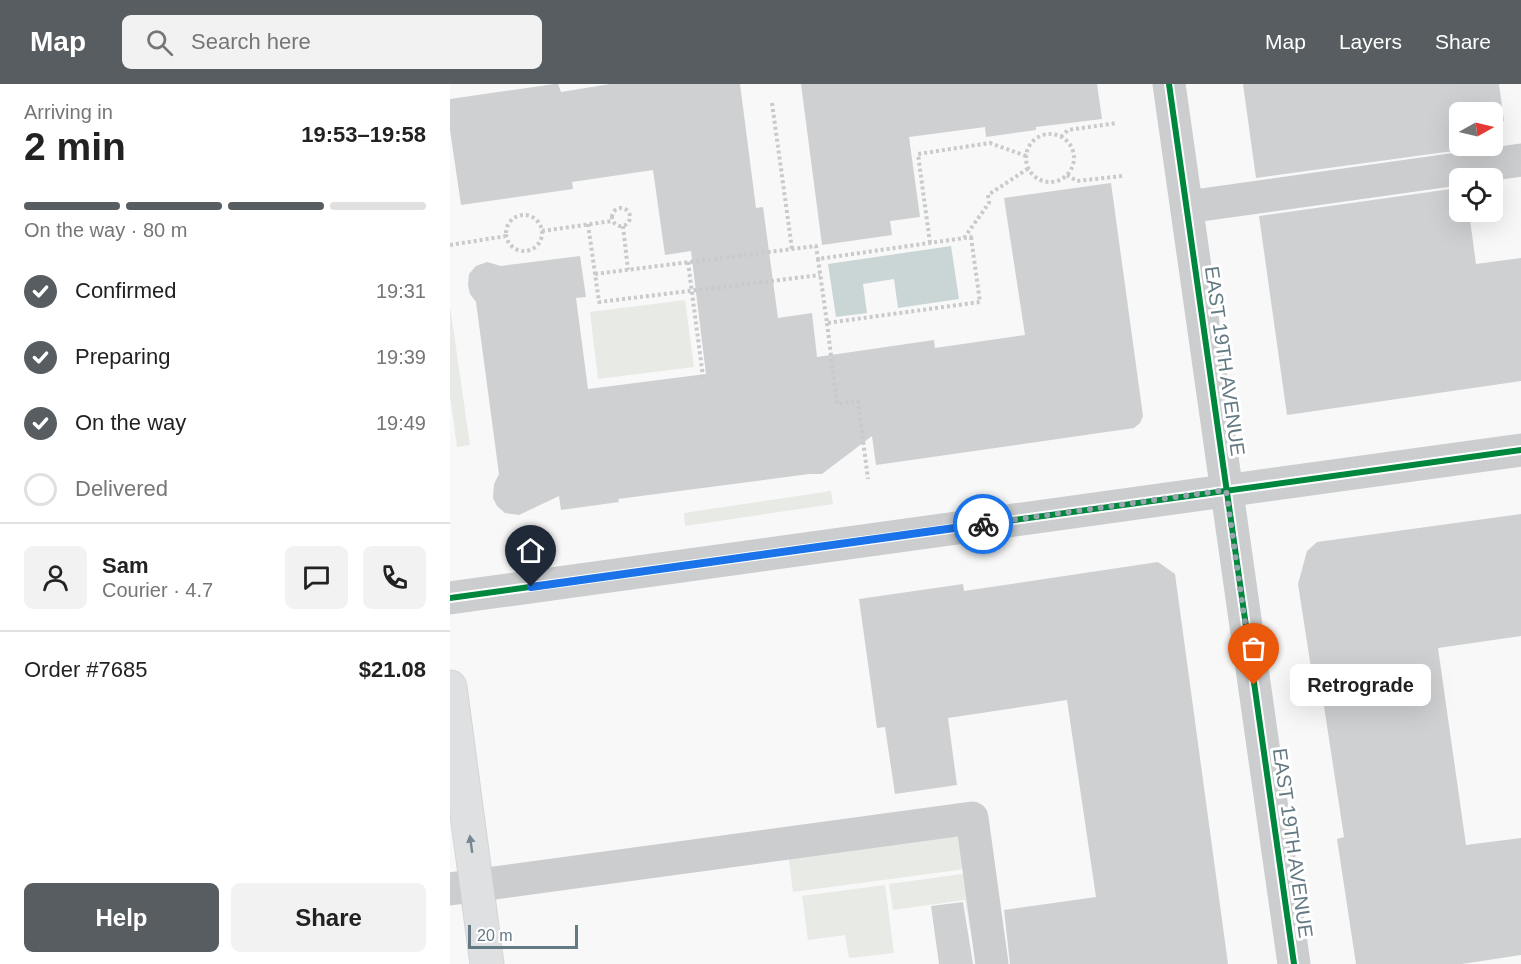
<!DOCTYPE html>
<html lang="en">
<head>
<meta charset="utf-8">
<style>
	:root { --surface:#fff; --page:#f2f2f2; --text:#222; --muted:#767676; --line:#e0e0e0; --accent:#575d60 }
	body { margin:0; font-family:Helvetica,sans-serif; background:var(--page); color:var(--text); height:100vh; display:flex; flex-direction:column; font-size:22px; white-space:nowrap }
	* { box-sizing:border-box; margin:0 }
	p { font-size:20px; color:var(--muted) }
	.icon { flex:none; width:33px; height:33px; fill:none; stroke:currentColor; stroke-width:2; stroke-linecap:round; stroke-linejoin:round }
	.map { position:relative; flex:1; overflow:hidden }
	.panel { display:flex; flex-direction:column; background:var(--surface); width:450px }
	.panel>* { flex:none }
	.needle { width:39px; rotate:82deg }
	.buttons { position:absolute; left:999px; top:18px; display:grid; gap:12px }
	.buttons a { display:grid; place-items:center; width:54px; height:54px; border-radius:9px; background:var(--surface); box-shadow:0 6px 24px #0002; font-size:30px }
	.scale { position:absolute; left:18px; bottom:15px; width:110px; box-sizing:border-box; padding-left:6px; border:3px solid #637983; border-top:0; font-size:16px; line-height:21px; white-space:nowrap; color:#637983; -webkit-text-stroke:4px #fff; paint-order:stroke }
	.pin { position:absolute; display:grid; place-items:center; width:51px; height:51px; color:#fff; margin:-62px -26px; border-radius:50% 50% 50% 0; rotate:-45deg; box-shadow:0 0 6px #0007 }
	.pin .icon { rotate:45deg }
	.courier { position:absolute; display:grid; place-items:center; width:60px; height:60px; margin:-30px; border:4px solid #1a73e8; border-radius:50%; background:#fff; color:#222; box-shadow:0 2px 8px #0007 }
	.bubble { position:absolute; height:42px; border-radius:9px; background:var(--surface); box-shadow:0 6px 24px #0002; font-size:20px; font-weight:800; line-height:42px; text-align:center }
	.headline em { font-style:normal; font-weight:800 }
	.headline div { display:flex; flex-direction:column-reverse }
	.headline { display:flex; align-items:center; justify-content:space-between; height:102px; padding:0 24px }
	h1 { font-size:39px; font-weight:800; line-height:45px }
	.bar { display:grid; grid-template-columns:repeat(4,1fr); gap:9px 6px; align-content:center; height:72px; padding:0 24px }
	.bar i { height:8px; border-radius:4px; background:var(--line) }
	.bar .selected { background:var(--accent) }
	.bar p { grid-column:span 4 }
	.line { display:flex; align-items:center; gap:15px; padding:0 24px; border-top:2px solid var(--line) }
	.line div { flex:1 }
	.round { display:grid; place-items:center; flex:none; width:63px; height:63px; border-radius:9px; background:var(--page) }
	ol { padding:0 24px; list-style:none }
	li { display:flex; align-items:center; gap:18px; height:66px }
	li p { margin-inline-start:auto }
	li .icon { padding:6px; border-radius:50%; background:var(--accent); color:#fff; stroke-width:4 }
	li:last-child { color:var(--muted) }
	li i { width:33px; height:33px; border:3px solid var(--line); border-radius:50% }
	.action { display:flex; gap:12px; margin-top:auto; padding:12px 24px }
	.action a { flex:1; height:69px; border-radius:9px; background:var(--accent); color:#fff; font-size:24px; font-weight:800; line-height:69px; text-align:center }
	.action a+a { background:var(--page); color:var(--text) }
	header { display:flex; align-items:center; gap:36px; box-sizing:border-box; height:84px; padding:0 30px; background:var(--accent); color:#fff }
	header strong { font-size:28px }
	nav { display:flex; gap:33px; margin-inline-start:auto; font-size:21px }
	.search { width:420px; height:54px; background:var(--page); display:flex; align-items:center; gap:15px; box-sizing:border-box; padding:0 21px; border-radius:9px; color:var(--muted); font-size:22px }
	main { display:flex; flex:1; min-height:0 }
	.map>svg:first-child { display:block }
	.green { fill:#e8eae5 }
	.water { fill:#cad5d6 }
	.building { fill:#ced0d1 }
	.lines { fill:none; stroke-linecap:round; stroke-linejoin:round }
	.major-casing { stroke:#d4d5d6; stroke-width:35 }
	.path { stroke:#c9cacb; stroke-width:4; stroke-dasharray:3 3; stroke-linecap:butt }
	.minor { stroke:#cbcdce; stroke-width:33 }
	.major { stroke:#dfe0e1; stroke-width:33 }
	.cycleway-casing { stroke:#fff; stroke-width:10 }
	.cycleway { stroke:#00873e; stroke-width:6 }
	.oneway { fill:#768891 }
	.done { stroke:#97a5ac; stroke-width:6; stroke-dasharray:0 10.8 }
	.route { stroke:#1a73e8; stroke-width:8 }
	.labels { text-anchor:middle; stroke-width:6; stroke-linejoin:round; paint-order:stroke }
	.street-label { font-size:20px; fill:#637983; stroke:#fff }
</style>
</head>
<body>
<header>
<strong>Map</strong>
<div class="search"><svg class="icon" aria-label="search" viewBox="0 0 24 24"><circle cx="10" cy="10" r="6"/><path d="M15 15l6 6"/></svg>Search here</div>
<nav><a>Map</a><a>Layers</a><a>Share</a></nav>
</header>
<main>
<section class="panel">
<div class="headline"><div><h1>2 min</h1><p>Arriving in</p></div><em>19:53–19:58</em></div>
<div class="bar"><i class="selected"></i><i class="selected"></i><i class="selected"></i><i></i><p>On the way · 80 m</p></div>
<ol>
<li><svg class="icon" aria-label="check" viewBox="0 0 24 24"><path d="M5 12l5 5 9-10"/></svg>Confirmed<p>19:31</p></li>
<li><svg class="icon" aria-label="check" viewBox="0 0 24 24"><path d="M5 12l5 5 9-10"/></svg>Preparing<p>19:39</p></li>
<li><svg class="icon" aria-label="check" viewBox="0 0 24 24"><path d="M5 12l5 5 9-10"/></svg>On the way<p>19:49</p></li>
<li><i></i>Delivered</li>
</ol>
<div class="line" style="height:108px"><a class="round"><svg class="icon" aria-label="person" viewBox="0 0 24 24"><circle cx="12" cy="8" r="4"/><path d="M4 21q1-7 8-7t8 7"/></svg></a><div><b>Sam</b><p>Courier · 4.7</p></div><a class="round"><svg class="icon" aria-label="chat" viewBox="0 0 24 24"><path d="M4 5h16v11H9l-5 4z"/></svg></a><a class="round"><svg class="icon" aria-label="phone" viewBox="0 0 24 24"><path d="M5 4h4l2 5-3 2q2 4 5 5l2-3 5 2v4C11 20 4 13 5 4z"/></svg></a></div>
<div class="line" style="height:78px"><div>Order #7685</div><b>$21.08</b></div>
<div class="action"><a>Help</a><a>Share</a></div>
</section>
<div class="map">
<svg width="1071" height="880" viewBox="0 0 1071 880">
	<rect width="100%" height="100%" fill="#f8f8f8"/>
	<!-- green -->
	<path class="green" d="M 235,216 L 244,283 L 148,295 L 140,228 Z
		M 0,222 L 20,361 L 7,363 L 0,312 Z
		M 381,407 L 383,420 L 235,442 L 234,429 Z
		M 518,744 L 523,784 L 343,808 L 338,768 Z
		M 519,789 L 527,844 L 520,845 L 515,816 L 443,826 L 439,800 Z
		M 435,801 L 444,869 L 399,874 L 395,851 L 358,856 L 352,812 Z"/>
	<!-- water -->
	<path class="water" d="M 501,162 L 509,215 L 448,224 L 444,195 L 413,200 L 417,229 L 386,233 L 378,180 Z"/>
	<!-- building -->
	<path class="building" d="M 104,0 L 108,0 L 111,8 L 160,0 L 290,0 L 306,124 L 313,123 L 328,234 L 362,229 L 367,273 L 484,256 L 485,264 L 575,251 L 554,114 L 661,99 L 693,332 L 690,339 L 684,344 L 426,381 L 422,352 L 372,390 L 359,390 L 168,415 L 169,418 L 111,426 L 109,412 L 69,431 L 55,429 L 47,422 L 43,414 L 44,400 L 49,390 L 26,218 L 20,210 L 18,201 L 19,190 L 26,182 L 37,178 L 51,182 L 130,172 L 136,213 L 126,214 L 138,305 L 256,290 L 241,167 L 215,171 L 203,86 L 122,98 L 123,105 L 11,121 L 0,46 L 0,15 Z
		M 351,0 L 647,0 L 652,35 L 586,43 L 586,46 L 536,53 L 535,43 L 459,53 L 470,133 L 440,137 L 442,151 L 372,161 Z
		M 793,0 L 1049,0 L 1054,37 L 1042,39 L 1042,28 L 1010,28 L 1010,43 L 999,45 L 1003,67 L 806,94 Z
		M 1008,104 L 1010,128 L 1019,128 L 1026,180 L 1071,174 L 1071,297 L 837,331 L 809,132 Z
		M 1071,430 L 1071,552 L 988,564 L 1016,761 L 1071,754 L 1071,871 L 1012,880 L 906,880 L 887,755 L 894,753 L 870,596 L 863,597 L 848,500 L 857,467 L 867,458 Z
		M 708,478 L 725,490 L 778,880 L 560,880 L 554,826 L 646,813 L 617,616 L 498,634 L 507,701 L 445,710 L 435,643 L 427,644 L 409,515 L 513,500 L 514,507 Z
		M 513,818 L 523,880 L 489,880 L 481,822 Z"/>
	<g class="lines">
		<!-- major casing -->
		<g class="major-casing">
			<path id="major" d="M 0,603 L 37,880"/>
		</g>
		<!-- path -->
		<path class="path" d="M 322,19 L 342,165
			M576 74a24 24 0 1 1 48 0a24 24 0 1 1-48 0Z
			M 611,53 L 618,46 L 667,39
			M 617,91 L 627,97 L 672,92
			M162 133a9 9 0 1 1 18 0a9 9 0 1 1-18 0Z
			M56 149a18 18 0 1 1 36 0a18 18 0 1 1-36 0Z
			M 138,140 L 149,218 L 370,191
			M 173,142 L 178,186
			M 92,147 L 162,137
			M 521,153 L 530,218 L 377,239 L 368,175 Z
			M 514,154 L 539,119 L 538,111 L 579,84
			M 480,159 L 468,70 L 540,59 L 576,72
			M 0,161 L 56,152
			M 238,178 L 253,293
			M 145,190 L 366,162 L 368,175
			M 377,239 L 387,320 L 408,317 L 418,395"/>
		<!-- minor -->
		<path class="minor" d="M 719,0 L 844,880
			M 737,123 L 1071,76
			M 0,514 L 1071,366
			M 0,805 L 522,734 L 542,880"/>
		<!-- major -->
		<use href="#major" class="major"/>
		<!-- cycleway casing -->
		<g class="cycleway-casing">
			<path id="cycleway" d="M 719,0 L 844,880
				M 0,514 L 1071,366"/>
		</g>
		<!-- cycleway -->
		<use href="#cycleway" class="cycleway"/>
	</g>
	<!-- one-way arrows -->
	<defs><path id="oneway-solid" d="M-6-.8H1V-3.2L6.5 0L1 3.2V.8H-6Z" transform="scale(1.5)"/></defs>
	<use class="oneway" href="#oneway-solid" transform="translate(21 760) rotate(-98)"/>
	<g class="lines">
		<!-- done -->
		<path class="done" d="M 533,440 L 776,406 L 804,601"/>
		<!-- route -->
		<path class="route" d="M 81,503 L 533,440"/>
	</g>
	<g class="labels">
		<!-- street labels -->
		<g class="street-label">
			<text transform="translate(775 277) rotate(82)" y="7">EAST 19TH AVENUE</text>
			<text transform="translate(843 759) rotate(82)" y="7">EAST 19TH AVENUE</text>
		</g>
	</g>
</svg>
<div class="buttons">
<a><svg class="needle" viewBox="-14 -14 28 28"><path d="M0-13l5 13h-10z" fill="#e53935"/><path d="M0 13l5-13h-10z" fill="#767676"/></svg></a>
<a><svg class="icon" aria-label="locate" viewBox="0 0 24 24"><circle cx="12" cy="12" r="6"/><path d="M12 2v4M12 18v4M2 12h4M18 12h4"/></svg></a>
</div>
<div class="scale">20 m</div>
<div class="pin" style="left:804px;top:601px;background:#ea580c"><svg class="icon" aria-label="bag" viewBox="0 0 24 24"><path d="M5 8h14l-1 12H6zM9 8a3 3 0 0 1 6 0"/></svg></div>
<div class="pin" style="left:81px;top:503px;background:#1f2937"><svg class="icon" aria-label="home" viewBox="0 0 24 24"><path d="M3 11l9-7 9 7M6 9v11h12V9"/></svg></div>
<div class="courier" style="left:533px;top:440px"><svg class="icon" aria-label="bike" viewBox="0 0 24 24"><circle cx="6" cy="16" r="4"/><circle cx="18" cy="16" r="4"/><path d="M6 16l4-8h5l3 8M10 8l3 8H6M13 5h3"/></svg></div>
<div class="bubble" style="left:840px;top:580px;width:141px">Retrograde</div>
</div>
</main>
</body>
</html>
